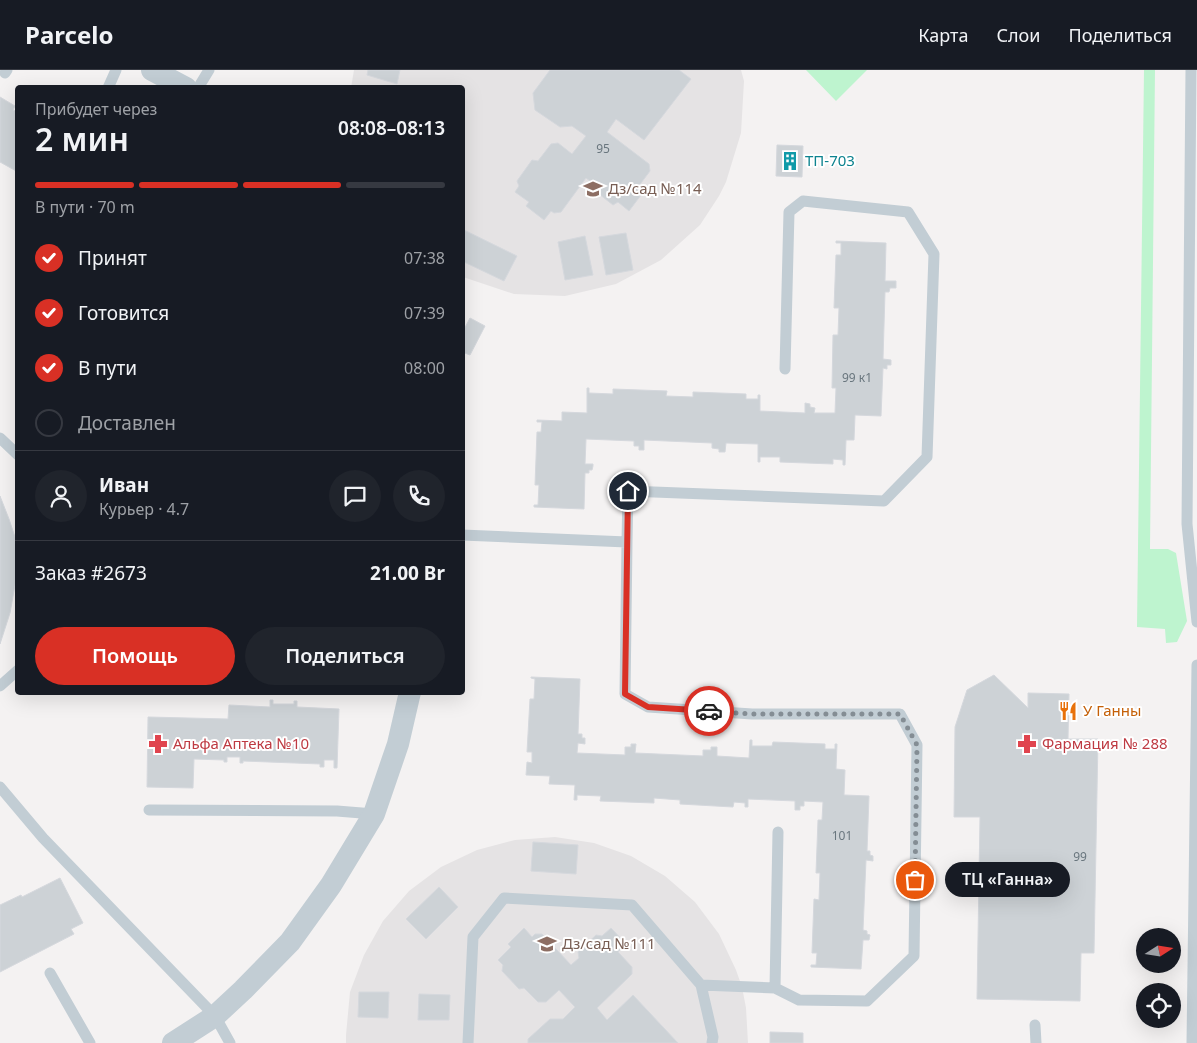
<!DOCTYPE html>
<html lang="ru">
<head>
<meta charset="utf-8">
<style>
	:root { --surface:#171b24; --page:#20242c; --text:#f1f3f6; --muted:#9ea1a6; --line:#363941; --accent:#d93025 }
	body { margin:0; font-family:"Noto Sans",sans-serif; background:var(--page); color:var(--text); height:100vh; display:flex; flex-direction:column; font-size:19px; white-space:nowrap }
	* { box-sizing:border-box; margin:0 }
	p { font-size:16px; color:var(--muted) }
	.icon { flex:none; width:28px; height:28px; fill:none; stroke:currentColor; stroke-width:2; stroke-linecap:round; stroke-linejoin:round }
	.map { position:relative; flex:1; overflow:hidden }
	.drawer { position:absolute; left:15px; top:15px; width:450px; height:610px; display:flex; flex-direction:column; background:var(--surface); border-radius:5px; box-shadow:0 5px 20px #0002 }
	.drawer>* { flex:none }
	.needle { width:32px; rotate:78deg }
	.tools { position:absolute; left:1136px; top:858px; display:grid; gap:10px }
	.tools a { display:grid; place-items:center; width:45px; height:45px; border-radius:50%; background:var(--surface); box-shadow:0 5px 20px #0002; font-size:25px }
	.pin { position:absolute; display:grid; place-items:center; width:42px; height:42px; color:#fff; margin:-21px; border:2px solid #fff; border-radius:50%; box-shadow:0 1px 5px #0007 }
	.courier { position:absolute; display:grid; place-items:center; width:50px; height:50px; margin:-25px; border:4px solid #d93025; border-radius:50%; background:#fff; color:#222; box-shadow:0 1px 6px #0007 }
	.bubble { position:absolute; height:35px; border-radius:18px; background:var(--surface); box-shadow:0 5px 20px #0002; font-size:16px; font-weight:600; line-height:35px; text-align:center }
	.headline em { font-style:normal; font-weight:600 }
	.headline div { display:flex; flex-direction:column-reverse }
	.headline { display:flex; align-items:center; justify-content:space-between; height:85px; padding:0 20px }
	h1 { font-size:32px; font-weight:600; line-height:38px }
	.bar { display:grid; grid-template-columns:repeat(4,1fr); gap:8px 5px; align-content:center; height:60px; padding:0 20px }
	.bar i { height:6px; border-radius:4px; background:var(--line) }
	.bar .selected { background:var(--accent) }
	.bar p { grid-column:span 4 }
	.line { display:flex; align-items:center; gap:12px; padding:0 20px; border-top:1px solid var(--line) }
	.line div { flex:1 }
	.round { display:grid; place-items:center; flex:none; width:52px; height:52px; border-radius:26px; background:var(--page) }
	ol { padding:0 20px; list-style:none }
	li { display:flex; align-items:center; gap:15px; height:55px }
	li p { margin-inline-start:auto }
	li .icon { padding:5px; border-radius:50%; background:var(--accent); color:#fff; stroke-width:4 }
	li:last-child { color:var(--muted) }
	li i { width:28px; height:28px; border:2px solid var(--line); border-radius:50% }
	.cta { display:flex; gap:10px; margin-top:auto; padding:10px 20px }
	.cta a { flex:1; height:58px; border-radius:30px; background:var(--accent); color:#fff; font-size:20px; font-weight:600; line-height:58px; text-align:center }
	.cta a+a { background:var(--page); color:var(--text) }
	header { display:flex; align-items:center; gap:30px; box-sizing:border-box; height:70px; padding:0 25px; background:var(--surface); border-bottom:1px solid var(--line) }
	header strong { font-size:24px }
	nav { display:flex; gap:28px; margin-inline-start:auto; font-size:18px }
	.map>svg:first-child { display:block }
	.education { fill:#e5e3e4 }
	.green { fill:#bef4cf }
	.building { fill:#cdd2d6; stroke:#d5d8dd }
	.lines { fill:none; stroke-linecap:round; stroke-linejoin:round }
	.lane { stroke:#c2cdd4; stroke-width:11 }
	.street { stroke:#c2cdd4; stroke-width:22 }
	.done { stroke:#848d94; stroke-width:5; stroke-dasharray:0 9 }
	.route { stroke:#d93025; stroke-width:6 }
	.labels { text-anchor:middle; stroke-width:4; stroke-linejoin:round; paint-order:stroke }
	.number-label { font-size:12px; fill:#69767e }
	.culture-label { font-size:15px; fill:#0d838f; stroke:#fff; text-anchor:start }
	.education-label { font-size:15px; fill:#785e54; stroke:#fff; text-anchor:start }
	.food-label { font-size:15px; fill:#c56008; stroke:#fff; text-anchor:start }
	.health-label { font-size:15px; fill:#be3a42; stroke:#fff; text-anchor:start }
</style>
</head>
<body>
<header>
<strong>Parcelo</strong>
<nav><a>Карта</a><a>Слои</a><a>Поделиться</a></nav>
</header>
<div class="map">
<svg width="1197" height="973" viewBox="0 0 1197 973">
	<rect width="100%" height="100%" fill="#f4f2f2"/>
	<!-- education -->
	<path class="education" d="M 354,0 L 741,0 L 744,11 L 741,63 L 726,112 L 719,126 L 700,155 L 661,190 L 616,214 L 565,226 L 514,224 L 463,207 L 462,18 L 351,18 Z
		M 555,767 L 594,773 L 631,786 L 665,806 L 695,832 L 719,864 L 736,900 L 742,917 L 746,938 L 748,973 L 346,973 L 346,965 L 350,922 L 364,885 L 383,851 L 409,821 L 441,797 L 477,780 L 515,770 Z"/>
	<!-- green -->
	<path class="green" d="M 806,0 L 867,0 L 836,31 Z
		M 1144,0 L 1155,0 L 1150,479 L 1168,479 L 1176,483 L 1187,551 L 1177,572 L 1166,573 L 1165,559 L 1137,557 Z"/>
	<!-- building -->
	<path class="building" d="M 368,0 L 400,0 L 397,14 L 367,5 Z
		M 550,0 L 679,0 L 691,9 L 644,70 L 616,49 L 607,62 L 649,94 L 650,101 L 638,117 L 644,121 L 629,141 L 618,132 L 613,135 L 594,120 L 594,114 L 586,108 L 561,142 L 554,143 L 551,141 L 544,150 L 526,136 L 529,132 L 515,122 L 519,116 L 517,111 L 532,90 L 538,91 L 551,74 L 558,73 L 572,84 L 586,66 L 572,56 L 560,57 L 535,40 L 533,23 Z
		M 0,27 L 15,36 L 13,40 L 18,42 L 18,102 L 0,92 Z
		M 777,75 L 803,76 L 802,107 L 776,106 Z
		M 462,159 L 517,186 L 504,211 L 462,191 Z
		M 626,163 L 633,200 L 606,205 L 599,167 Z
		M 585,166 L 593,205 L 565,210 L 558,172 Z
		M 836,171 L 886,173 L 885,211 L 896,211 L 896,218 L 890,218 L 889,222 L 885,222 L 883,289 L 891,290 L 891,295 L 887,295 L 887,299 L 883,298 L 881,346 L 855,345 L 854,370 L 846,370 L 845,395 L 843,395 L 843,390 L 833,389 L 833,394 L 780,392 L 780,387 L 760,387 L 760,392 L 758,392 L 758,374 L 726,373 L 725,382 L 719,382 L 719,379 L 712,378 L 712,373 L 644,370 L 644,380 L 639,380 L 639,376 L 634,376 L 634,371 L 586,369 L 585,394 L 593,394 L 593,396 L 592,400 L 589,400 L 589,403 L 585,403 L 584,439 L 534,437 L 534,435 L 538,435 L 539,415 L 535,415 L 537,362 L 541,362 L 542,352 L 537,352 L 537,350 L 562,351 L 562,342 L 587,343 L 587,318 L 589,318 L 589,323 L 613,324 L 613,319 L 667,321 L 666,326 L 693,327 L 693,322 L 746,324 L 746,329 L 758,329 L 758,325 L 760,325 L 760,341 L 805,343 L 805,333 L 810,334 L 810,337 L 815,338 L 814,343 L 835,343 L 836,318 L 832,318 L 833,265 L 838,265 L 839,238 L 834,238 L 836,185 L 841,185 L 841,173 L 836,173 Z
		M 470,248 L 485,256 L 470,285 L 462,282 L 462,263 Z
		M 0,426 L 9,449 L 15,467 L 17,504 L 10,543 L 0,574 Z
		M 994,605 L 1028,638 L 1028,623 L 1069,624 L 1068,669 L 1098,669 L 1094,883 L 1081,883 L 1080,931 L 977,929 L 980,747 L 954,747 L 955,657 L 967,620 Z
		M 531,607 L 580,609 L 578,664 L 582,664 L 582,668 L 585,668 L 585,674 L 578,673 L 577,683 L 625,685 L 625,677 L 631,677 L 631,674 L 636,674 L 635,683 L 703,686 L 703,680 L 711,680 L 711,677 L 717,677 L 717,686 L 749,688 L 750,670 L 752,670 L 752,676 L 772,676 L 773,672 L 825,674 L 825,679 L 835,679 L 835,674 L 837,674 L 836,699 L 845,700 L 844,725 L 869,726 L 867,781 L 870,781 L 870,785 L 873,786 L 873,791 L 866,790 L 863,860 L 867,861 L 867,864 L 870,865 L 869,870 L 863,870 L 861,899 L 811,897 L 811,895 L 816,895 L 817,883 L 812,883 L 814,829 L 819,830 L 820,803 L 816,803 L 818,750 L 822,750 L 823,732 L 804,731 L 804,736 L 800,736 L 800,740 L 795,740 L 795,731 L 748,729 L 748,737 L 745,737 L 745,733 L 734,732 L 733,737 L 680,734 L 680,730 L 654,728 L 654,733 L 600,731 L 601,726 L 577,725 L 577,730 L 574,730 L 575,715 L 549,714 L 550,706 L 526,705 L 527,692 L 532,693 L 532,682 L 527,682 L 530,629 L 534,629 L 535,609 L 531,608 Z
		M 270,630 L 273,630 L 273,634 L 294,634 L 294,631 L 297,631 L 297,637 L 339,639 L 337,698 L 334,698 L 334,690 L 324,690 L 324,697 L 320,697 L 320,694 L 243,691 L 243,693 L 240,693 L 240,687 L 227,687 L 227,692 L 224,692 L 224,690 L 194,689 L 193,718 L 147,717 L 148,647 L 228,649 L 229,635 L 270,637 Z
		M 533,772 L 578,775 L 576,804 L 531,801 Z
		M 60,808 L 83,853 L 71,859 L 74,864 L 0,902 L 0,835 L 21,825 L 22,827 Z
		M 439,817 L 458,837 L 426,869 L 406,849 Z
		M 524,858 L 532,867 L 535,864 L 542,864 L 571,895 L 579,888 L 578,882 L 596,865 L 602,866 L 611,858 L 626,874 L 618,882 L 632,897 L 632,904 L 597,938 L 607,950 L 633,925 L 678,973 L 528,973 L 528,969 L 550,949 L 563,949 L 575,937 L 559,920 L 546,932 L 538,932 L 524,918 L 519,919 L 502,901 L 503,895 L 498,890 L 511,877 L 508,874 Z
		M 359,922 L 389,922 L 388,948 L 358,947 Z
		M 419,924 L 450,925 L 449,950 L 418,950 Z
		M 770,962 L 803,963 L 803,973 L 770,973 Z"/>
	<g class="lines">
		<!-- lane -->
		<path class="lane" d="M 1191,0 L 1187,454 L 1197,552
			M 5,3 L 7,0
			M 108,18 L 116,0
			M 198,18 L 209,0
			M 0,368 L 18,385
			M 462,465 L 627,472 L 628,421 L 884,431 L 927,387 L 934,184 L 908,142 L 803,131 L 789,142 L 785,299
			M 627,472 L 625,624 L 648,637 L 752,644 L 900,644 L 917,675 L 914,886 L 867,931 L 799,930 L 775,918 L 778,762
			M 0,616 L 18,600
			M 0,717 L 43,768 L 215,946 L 230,973
			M 149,740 L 337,741 L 374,744
			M 50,903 L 90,973
			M 701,915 L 775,918
			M 1035,955 L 1036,973
			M 468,973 L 473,867 L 504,828 L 632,835 L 701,915 L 713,967 L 712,973
			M 1192,973 L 1197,595"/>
		<!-- street -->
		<path class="street" d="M 152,0 L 186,18
			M 173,973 L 215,946 L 243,920 L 290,872 L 331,815 L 374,744 L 398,674 L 410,622"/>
	</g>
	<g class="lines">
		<!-- done -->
		<path class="done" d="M 709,641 L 752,644 L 900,644 L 917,675 L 915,810"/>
		<!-- route -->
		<path class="route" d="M 628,421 L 625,624 L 648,637 L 709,641"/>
	</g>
	<!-- icons -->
	<defs>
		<g id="building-bare" transform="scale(1.5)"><path d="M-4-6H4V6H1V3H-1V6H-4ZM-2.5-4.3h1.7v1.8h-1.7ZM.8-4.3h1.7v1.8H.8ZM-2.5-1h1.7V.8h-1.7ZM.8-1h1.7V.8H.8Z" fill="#0f9aa8" stroke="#fff" stroke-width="2.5" paint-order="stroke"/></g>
		<g id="school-bare" transform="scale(1.5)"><path d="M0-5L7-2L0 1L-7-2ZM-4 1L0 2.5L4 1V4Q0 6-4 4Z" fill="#8d6e63" stroke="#fff" stroke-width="2.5" paint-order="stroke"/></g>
		<g id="restaurant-bare" transform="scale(1.5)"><path d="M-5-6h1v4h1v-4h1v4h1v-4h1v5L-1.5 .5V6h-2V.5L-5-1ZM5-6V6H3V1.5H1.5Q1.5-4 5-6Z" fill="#e8710a" stroke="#fff" stroke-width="2.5" paint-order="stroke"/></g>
		<g id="pharmacy-bare" transform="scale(1.5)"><path d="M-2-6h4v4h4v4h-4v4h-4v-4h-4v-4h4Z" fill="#e0444e" stroke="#fff" stroke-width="2.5" paint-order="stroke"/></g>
	</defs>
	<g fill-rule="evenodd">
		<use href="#building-bare" x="790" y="91"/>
		<use href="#school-bare" x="593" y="119"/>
		<use href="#restaurant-bare" x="1068" y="641"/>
		<use href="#pharmacy-bare" x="158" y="674"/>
		<use href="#pharmacy-bare" x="1027" y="674"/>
		<use href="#school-bare" x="547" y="874"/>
	</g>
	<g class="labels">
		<!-- number labels -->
		<g class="number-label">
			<text x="603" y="83">95</text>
			<text x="857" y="312">99 к1</text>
			<text x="842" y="770">101</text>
			<text x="1080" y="791">99</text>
		</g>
		<!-- culture labels -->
		<g class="culture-label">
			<text x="805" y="96">ТП-703</text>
		</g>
		<!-- education labels -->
		<g class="education-label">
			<text x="608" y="124">Дз/сад №114</text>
			<text x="562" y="879">Дз/сад №111</text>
		</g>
		<!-- food labels -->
		<g class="food-label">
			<text x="1083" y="646">У Ганны</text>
		</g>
		<!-- health labels -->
		<g class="health-label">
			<text x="173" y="679">Альфа Аптека №10</text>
			<text x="1042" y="679">Фармация № 288</text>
		</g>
	</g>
</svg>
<div class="tools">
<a><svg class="needle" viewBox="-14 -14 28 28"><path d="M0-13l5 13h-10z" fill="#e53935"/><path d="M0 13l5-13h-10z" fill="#9ea1a6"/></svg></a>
<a><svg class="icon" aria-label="locate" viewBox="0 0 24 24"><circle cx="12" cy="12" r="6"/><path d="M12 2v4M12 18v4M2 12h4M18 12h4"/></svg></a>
</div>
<div class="pin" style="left:915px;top:810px;background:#ea580c"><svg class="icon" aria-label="bag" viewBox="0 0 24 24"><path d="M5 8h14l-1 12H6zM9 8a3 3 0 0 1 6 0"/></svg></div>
<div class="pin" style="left:628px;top:421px;background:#1f2937"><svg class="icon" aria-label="home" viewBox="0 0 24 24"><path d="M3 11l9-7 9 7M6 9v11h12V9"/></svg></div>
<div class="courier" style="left:709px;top:641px"><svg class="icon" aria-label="car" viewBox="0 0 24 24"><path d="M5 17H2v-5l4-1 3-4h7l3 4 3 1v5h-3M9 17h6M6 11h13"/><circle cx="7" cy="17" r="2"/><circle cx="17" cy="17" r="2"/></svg></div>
<div class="bubble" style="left:945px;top:792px;width:125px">ТЦ «Ганна»</div>
<section class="drawer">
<div class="headline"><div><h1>2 мин</h1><p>Прибудет через</p></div><em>08:08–08:13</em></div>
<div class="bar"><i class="selected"></i><i class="selected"></i><i class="selected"></i><i></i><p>В пути · 70 m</p></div>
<ol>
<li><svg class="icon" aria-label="check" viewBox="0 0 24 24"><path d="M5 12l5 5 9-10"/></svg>Принят<p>07:38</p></li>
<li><svg class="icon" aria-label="check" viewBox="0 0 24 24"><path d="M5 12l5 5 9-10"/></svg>Готовится<p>07:39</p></li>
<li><svg class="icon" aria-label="check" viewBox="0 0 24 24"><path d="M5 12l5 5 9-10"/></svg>В пути<p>08:00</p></li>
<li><i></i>Доставлен</li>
</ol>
<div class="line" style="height:90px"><a class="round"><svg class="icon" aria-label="person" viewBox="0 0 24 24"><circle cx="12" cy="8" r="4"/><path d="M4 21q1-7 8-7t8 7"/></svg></a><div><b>Иван</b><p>Курьер · 4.7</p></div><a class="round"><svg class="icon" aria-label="chat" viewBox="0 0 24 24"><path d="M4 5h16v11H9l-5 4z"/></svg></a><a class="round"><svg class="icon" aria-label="phone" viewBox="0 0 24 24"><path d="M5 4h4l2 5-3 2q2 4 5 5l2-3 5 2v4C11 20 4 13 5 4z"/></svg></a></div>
<div class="line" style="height:65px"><div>Заказ #2673</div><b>21.00 Br</b></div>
<div class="cta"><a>Помощь</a><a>Поделиться</a></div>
</section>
</div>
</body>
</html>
